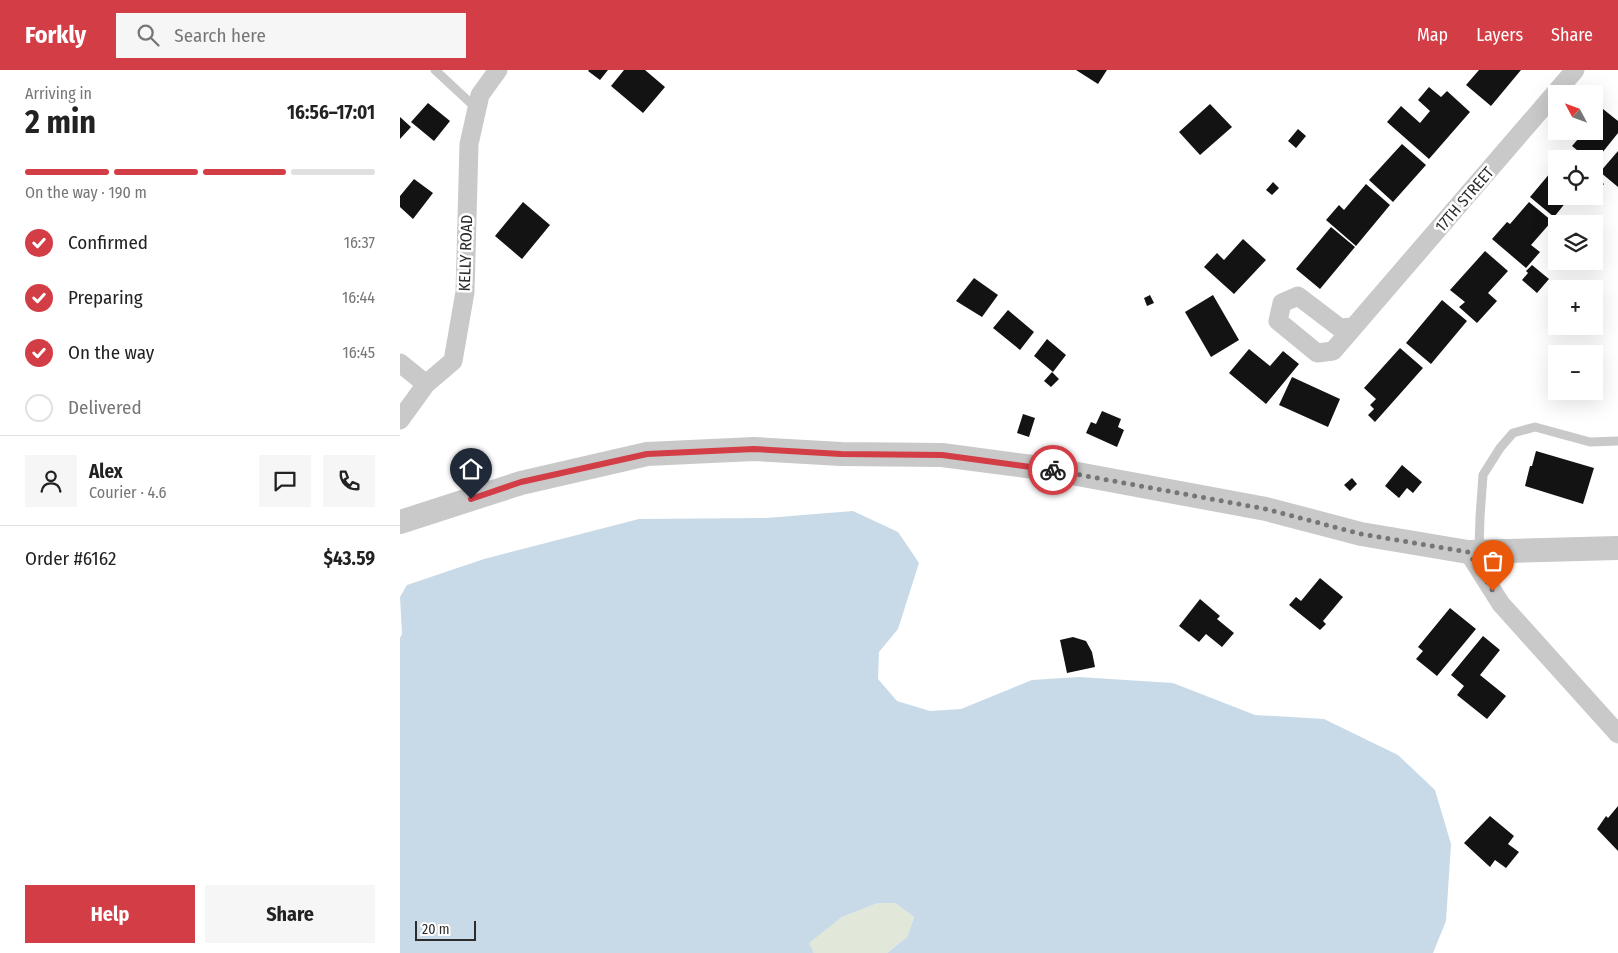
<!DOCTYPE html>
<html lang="en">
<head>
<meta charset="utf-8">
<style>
	:root { --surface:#fff; --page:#f6f6f6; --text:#222; --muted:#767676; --line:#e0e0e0; --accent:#d33d46 }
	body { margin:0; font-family:"Fira Sans Condensed",sans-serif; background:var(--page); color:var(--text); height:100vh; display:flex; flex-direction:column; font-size:19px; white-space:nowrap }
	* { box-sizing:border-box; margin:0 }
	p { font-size:16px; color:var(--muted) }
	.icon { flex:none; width:28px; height:28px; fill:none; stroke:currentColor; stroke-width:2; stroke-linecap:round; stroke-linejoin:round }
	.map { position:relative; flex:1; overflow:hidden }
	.drawer { display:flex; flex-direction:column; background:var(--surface); width:400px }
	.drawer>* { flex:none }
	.needle { width:32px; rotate:311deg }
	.controls { position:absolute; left:1148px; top:15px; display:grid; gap:10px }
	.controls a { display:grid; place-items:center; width:55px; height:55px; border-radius:0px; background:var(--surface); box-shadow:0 5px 20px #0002; font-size:25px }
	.scale { position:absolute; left:15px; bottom:12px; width:61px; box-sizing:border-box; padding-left:5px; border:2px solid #2c2c2c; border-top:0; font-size:14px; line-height:18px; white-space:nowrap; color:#2c2c2c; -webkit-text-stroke:4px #fff; paint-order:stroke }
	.pin { position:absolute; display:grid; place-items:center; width:42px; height:42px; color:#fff; margin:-51px -21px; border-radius:50% 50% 50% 0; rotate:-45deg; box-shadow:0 0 5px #0007 }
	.pin .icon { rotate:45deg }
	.courier { position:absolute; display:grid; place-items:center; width:50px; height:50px; margin:-25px; border:4px solid #d33d46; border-radius:50%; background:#fff; color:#222; box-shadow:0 1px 6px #0007 }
	.summary em { font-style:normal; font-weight:700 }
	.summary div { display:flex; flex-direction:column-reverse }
	.summary { display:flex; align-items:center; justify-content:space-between; height:85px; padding:0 25px }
	h1 { font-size:32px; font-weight:700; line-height:38px }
	.bar { display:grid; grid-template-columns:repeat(4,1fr); gap:8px 5px; align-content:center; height:60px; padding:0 25px }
	.bar i { height:6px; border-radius:4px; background:var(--line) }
	.bar .selected { background:var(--accent) }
	.bar p { grid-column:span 4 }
	.line { display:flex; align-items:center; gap:12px; padding:0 25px; border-top:1px solid var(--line) }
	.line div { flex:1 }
	.round { display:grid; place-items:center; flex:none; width:52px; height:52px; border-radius:0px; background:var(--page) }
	ol { padding:0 25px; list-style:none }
	li { display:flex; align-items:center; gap:15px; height:55px }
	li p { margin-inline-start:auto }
	li .icon { padding:5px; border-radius:50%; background:var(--accent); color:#fff; stroke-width:4 }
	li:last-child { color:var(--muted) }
	li i { width:28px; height:28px; border:2px solid var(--line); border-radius:50% }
	.button { display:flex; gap:10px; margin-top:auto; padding:10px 25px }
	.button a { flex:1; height:58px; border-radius:0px; background:var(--accent); color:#fff; font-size:20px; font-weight:700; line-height:58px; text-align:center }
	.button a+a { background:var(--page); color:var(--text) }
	header { display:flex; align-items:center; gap:30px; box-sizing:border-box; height:70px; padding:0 25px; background:var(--accent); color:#fff }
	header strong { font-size:24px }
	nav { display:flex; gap:28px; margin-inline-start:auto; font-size:18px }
	.search { width:350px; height:45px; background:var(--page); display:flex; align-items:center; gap:12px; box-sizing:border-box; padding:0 18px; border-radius:0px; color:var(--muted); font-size:19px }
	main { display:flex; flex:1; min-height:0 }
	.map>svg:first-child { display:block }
	.green { fill:#e1e8da }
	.water { fill:#c8dae7 }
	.building { fill:#131313 }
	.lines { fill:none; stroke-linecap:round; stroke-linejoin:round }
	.service { stroke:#c9c9c9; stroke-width:9 }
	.minor { stroke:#c9c9c9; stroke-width:19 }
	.tertiary { stroke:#c9c9c9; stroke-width:24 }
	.done { stroke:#767676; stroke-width:5; stroke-dasharray:0 9 }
	.route { stroke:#d33d46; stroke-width:6 }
	.labels { text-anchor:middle; stroke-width:5; stroke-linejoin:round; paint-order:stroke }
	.street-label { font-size:16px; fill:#2c2c2c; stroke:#fff }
</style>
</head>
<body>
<header>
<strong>Forkly</strong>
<div class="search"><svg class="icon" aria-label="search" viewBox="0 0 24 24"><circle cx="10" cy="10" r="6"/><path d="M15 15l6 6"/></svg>Search here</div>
<nav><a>Map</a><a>Layers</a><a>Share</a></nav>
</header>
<main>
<section class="drawer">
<div class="summary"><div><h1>2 min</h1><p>Arriving in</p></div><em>16:56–17:01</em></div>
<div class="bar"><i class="selected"></i><i class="selected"></i><i class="selected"></i><i></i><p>On the way · 190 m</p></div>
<ol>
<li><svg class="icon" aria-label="check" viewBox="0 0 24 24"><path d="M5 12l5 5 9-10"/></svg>Confirmed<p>16:37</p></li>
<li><svg class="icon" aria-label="check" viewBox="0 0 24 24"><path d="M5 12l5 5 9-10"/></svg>Preparing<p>16:44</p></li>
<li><svg class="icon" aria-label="check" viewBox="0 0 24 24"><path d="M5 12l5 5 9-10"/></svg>On the way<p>16:45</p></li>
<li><i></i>Delivered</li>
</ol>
<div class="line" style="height:90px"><a class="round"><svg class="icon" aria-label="person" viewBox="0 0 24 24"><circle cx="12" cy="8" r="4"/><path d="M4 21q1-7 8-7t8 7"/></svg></a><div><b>Alex</b><p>Courier · 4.6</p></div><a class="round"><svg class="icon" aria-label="chat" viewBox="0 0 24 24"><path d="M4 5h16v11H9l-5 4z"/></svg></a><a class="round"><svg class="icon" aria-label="phone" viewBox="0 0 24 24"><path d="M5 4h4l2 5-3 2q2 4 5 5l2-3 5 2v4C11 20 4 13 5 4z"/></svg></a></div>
<div class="line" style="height:65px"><div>Order #6162</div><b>$43.59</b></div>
<div class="button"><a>Help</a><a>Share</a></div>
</section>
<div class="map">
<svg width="1218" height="883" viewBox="0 0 1218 883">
	<rect width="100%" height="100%" fill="#fff"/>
	<!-- green -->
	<path class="green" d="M 478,833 L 495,833 L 514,847 L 507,867 L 487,883 L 414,883 L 408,873 L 442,847 Z"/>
	<!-- water -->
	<path class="water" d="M 453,441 L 498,462 L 519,493 L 498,559 L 479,582 L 478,609 L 497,631 L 530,641 L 561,639 L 632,610 L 679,607 L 773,613 L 855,645 L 924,649 L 998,685 L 1035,720 L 1051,774 L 1046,851 L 1033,883 L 487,883 L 507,867 L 514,847 L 495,833 L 478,833 L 442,847 L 409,873 L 414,883 L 0,883 L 0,568 L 2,564 L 0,527 L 7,515 L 84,489 L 239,449 L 366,448 Z"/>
	<!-- building -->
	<path class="building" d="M 189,0 L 208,0 L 200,10 L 188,1 Z
		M 224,0 L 245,0 L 265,17 L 243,43 L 211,16 Z
		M 676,0 L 707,0 L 698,14 Z
		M 1079,0 L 1121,0 L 1091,36 L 1066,15 Z
		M 1029,17 L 1041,27 L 1047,21 L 1070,42 L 1029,89 L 987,52 L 1001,36 L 1020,53 L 1030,41 L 1018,30 Z
		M 28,33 L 50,51 L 34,71 L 11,52 Z
		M 810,34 L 832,57 L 800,85 L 779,62 Z
		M 1203,39 L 1218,51 L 1218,63 L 1194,93 L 1194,89 L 1188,89 L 1172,76 L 1185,61 L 1194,61 L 1194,50 Z
		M 0,47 L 11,57 L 0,69 Z
		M 898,59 L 906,66 L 896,78 L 888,71 Z
		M 1002,74 L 1026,95 L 993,132 L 969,110 Z
		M 1218,81 L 1218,117 L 1200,102 Z
		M 1156,96 L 1156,126 L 1171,126 L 1154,147 L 1130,127 Z
		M 1196,107 L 1204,114 L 1198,121 L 1194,117 L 1194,110 Z
		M 14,109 L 33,123 L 13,149 L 0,137 L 0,126 Z
		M 873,112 L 879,118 L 872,125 L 866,120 Z
		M 966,114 L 990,135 L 956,176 L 926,150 L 939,135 L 944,140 Z
		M 123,132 L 150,155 L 122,189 L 95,166 Z
		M 1129,132 L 1152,151 L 1131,175 L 1140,182 L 1126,198 L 1092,169 L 1107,152 L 1110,154 Z
		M 931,157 L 955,177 L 920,219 L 896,199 Z
		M 843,169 L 866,190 L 834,224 L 804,197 L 817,183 L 824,190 Z
		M 1085,181 L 1108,201 L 1088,223 L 1097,231 L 1077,253 L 1059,237 L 1065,232 L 1050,220 Z
		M 1132,195 L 1149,209 L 1137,223 L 1122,210 L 1128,203 L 1126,201 Z
		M 574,208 L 598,225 L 582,247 L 556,231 Z
		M 750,225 L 754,233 L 747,236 L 744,228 Z
		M 813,225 L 839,270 L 811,287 L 785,242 Z
		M 1042,230 L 1067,251 L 1031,294 L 1006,273 Z
		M 608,240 L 634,262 L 620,280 L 593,258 Z
		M 647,269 L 666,285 L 653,302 L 634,286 Z
		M 1000,278 L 1023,298 L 975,352 L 968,345 L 974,339 L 970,335 L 976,329 L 964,318 Z
		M 849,279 L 870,296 L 883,281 L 899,294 L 866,334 L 829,303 Z
		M 652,302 L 659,309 L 651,317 L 644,311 Z
		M 892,307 L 940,329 L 928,357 L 879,335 Z
		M 702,341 L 721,349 L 718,357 L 724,360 L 717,377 L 686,363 L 691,352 L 696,354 Z
		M 623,344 L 635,348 L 629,367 L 617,363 Z
		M 1136,381 L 1194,398 L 1183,434 L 1125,416 L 1130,396 L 1132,396 Z
		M 1002,395 L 1022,412 L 1013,423 L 1007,418 L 999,428 L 985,416 Z
		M 952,408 L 957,414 L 950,421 L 944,415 Z
		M 920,508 L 943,527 L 923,551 L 926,554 L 920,560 L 889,535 L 896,527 L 901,531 Z
		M 800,529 L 820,546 L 817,549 L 834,563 L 822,577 L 806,564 L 799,572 L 779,556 Z
		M 1050,538 L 1076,559 L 1037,606 L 1016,589 L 1023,581 L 1018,577 Z
		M 1083,566 L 1100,580 L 1080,605 L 1106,626 L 1087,649 L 1057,625 L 1064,616 L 1051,605 Z
		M 673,567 L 686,571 L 692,582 L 695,597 L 667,603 L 660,570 Z
		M 1218,736 L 1218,781 L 1197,759 L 1206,746 L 1208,748 Z
		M 1090,746 L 1114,766 L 1108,774 L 1119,782 L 1106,798 L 1095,790 L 1090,797 L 1064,773 Z"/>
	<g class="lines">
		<!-- service -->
		<path class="service" d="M 35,0 L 77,39
			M 1079,480 L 1080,447 L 1083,405 L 1100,378 L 1113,363 L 1135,357 L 1190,372 L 1218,371"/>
		<!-- minor -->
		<path class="minor" d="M 953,257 L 940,258 L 898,226 L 882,233 L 878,251 L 917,283 L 933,281 L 1175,0
			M 0,293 L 26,314
			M 0,350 L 26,314 L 53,291 L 65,222 L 69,74 L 80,25 L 98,0
			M 1068,482 L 1101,534 L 1218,664"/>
		<!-- tertiary -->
		<path class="tertiary" d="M 0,452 L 121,413 L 247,384 L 354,379 L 441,384 L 542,385 L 656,400 L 866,439 L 961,464 L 1068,482 L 1218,478"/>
	</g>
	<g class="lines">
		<!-- done -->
		<path class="done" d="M 653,400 L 866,439 L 961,464 L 1068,482 L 1093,521"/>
		<!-- route -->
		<path class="route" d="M 71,429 L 121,412 L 247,384 L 354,379 L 441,384 L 542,385 L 653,400"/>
	</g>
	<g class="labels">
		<!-- street labels -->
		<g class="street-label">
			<text transform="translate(1064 129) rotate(-49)" y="6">17TH STREET</text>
			<text transform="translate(65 183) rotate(-88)" y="6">KELLY ROAD</text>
		</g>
	</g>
</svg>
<div class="controls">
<a><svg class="needle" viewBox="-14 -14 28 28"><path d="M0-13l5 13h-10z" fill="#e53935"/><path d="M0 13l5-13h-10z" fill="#767676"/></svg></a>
<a><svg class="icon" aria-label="locate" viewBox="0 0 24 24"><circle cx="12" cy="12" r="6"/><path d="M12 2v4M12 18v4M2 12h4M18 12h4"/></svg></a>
<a><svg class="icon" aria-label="layers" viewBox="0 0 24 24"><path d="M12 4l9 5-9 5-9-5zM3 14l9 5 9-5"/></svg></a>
<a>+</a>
<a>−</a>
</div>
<div class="scale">20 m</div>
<div class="pin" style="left:1093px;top:521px;background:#ea580c"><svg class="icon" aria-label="bag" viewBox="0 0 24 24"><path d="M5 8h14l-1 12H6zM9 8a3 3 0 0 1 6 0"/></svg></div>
<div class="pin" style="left:71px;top:429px;background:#1f2937"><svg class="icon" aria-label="home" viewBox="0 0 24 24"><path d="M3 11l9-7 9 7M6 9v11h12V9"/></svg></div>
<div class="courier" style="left:653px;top:400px"><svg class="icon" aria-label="bike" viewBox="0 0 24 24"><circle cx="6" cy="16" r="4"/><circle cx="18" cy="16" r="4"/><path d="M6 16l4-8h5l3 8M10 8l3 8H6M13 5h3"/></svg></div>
</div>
</main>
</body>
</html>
